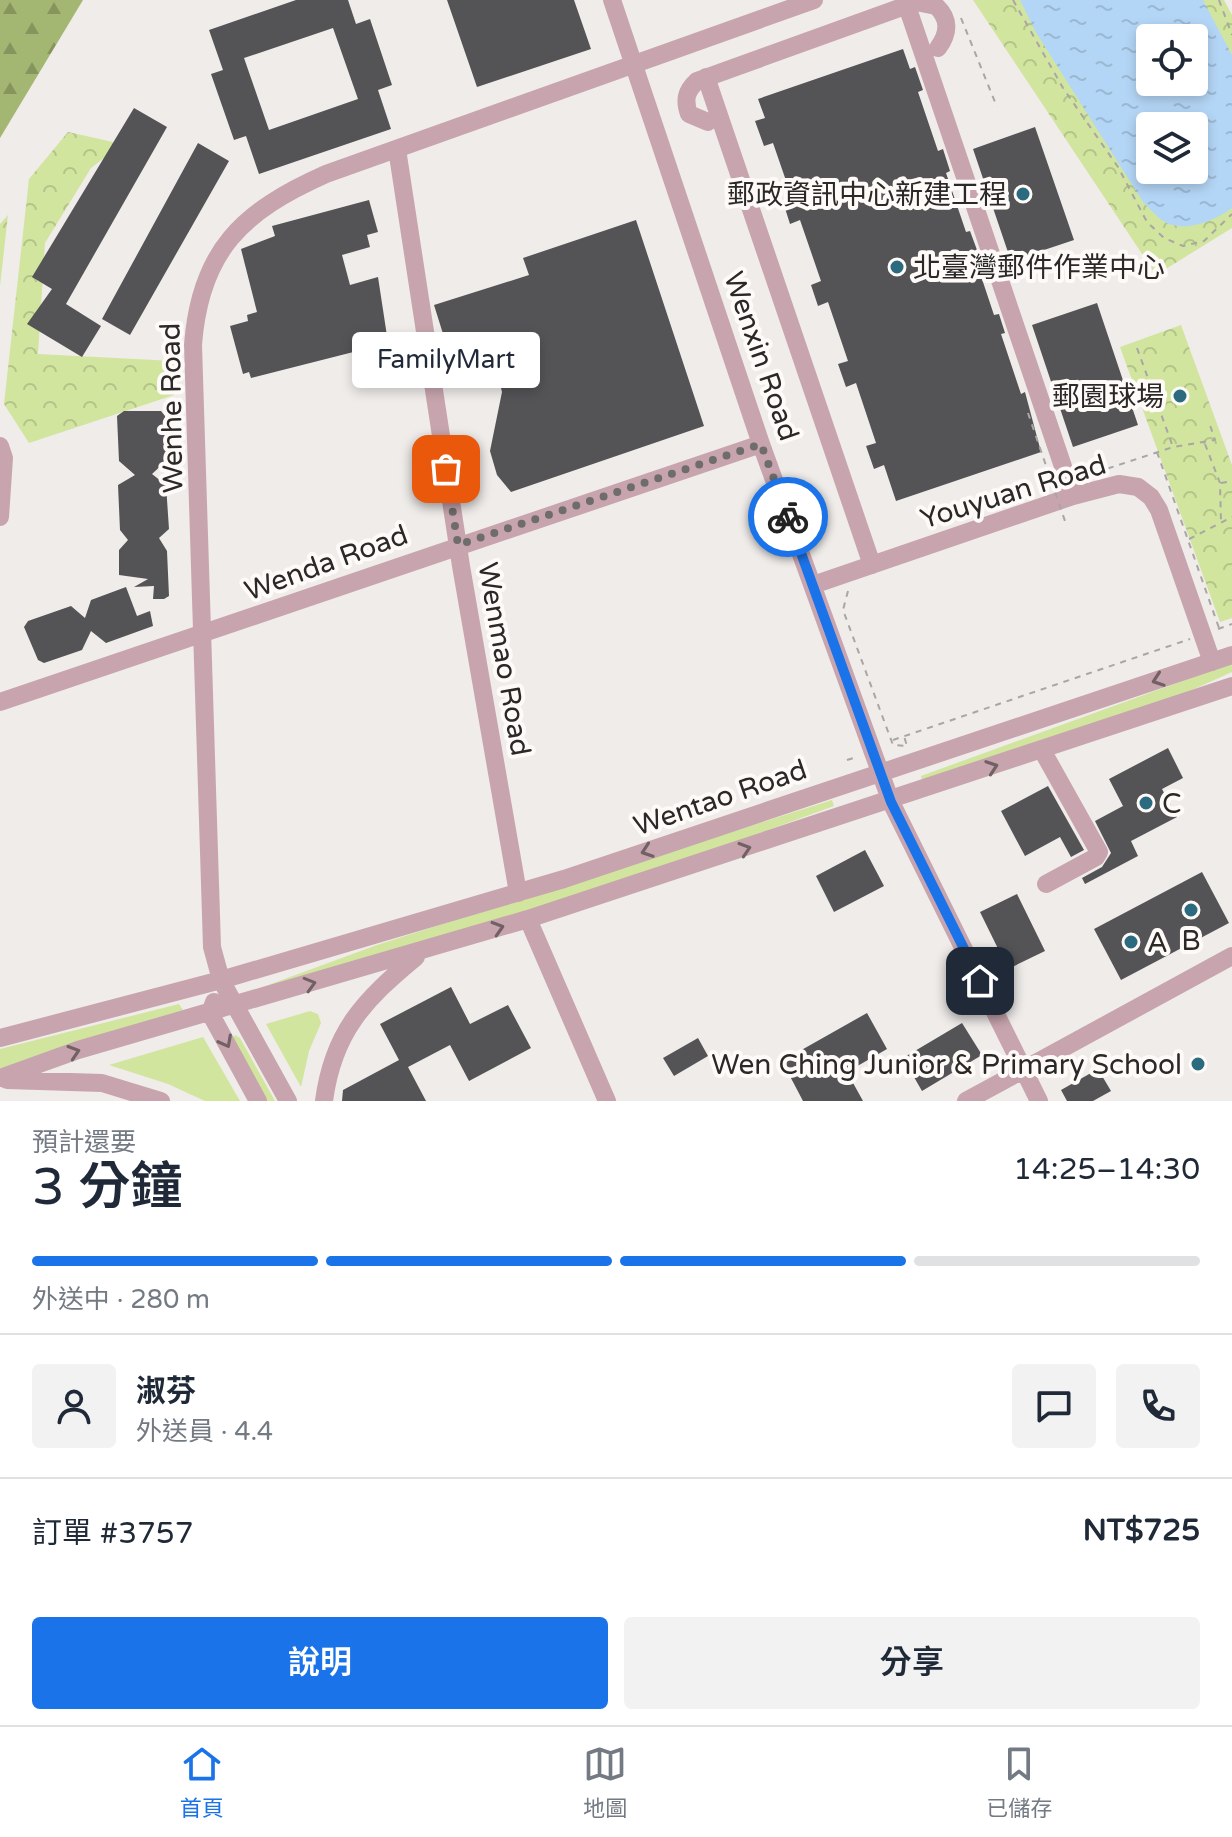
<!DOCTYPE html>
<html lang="zh-TW">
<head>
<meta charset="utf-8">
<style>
	:root { --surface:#fff; --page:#f2f2f3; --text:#1f2937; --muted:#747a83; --line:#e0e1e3; --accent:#1a73e8 }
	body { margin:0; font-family:"Varela Round","Noto Sans TC",sans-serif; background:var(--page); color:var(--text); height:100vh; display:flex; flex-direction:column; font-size:30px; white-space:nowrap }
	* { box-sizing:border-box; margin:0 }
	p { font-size:26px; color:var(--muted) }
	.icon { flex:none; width:44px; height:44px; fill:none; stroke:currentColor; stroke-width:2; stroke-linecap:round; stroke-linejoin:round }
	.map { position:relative; height:1101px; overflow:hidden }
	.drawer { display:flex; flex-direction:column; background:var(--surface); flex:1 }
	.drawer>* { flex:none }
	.controls { position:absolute; left:1136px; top:24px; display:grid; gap:16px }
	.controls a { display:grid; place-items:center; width:72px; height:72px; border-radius:8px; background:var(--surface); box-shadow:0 4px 12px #0003; font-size:40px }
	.pin { position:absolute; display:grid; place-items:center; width:68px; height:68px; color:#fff; margin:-34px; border-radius:16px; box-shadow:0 4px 12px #0006 }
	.courier { position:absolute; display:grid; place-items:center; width:80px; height:80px; margin:-40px; border:6px solid #1a73e8; border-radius:50%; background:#fff; color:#222; box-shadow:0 2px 10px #0007 }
	.bubble { position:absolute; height:56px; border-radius:8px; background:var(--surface); box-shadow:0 4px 12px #0003; font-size:26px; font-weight:600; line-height:56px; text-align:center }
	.head em { font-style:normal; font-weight:600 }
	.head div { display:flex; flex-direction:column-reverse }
	.head { display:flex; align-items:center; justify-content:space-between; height:136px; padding:0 32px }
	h1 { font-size:52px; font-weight:600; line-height:60px }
	.bar { display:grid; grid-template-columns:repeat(4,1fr); gap:12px 8px; align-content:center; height:96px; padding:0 32px }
	.bar i { height:10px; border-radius:6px; background:var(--line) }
	.bar .active { background:var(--accent) }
	.bar p { grid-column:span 4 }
	.line { display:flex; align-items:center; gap:20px; padding:0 32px; border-top:2px solid var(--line) }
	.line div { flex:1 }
	.round { display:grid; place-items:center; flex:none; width:84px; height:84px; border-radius:8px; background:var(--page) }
	.cta { display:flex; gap:16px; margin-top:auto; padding:16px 32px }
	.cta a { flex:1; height:92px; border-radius:8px; background:var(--accent); color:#fff; font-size:32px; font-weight:600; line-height:92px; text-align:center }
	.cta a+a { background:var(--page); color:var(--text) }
	.dock { display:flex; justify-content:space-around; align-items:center; height:112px; border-top:2px solid var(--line); background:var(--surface); font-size:22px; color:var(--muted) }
	.dock a { display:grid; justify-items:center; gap:4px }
	.dock .active { color:var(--accent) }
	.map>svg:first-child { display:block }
	.green { fill:#d1e59f }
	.forest { fill:url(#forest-firs) }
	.park { fill:url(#park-crowns); fill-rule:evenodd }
	.water { fill:url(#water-ripples); fill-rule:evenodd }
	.building { fill:#545356; fill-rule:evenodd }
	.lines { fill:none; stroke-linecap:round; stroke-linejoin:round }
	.path { stroke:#a9a6a5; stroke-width:2; stroke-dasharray:6 6; stroke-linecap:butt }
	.minor { stroke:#c8a5ae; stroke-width:18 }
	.path-bridge { stroke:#a9a6a5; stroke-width:2; stroke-dasharray:6 6; stroke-linecap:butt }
	.oneway { stroke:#716164 }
	.done { stroke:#6f6d6c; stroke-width:8; stroke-dasharray:0 14.4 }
	.route { stroke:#1a73e8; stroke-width:10 }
	.poi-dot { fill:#2c6a80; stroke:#fdfaf7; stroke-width:3 }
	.labels { text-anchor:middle; stroke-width:8; stroke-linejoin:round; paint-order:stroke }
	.poi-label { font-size:28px; fill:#2a2928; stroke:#fdfaf7; text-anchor:end }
	.street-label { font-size:28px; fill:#2a2928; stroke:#fdfaf7 }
</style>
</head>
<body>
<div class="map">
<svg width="1232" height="1101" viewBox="0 0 1232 1101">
	<defs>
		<pattern id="forest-firs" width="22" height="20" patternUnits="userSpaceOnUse" patternTransform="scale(2)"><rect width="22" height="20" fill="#a4b772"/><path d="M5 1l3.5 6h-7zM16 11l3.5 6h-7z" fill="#86955e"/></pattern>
		<pattern id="park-crowns" width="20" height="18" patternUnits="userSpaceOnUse" patternTransform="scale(2)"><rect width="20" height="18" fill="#d1e59f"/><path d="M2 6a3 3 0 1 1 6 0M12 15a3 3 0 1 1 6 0" fill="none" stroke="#b4c489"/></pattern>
		<pattern id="water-ripples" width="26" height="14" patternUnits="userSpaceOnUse" patternTransform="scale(2)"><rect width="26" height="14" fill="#b4d6f6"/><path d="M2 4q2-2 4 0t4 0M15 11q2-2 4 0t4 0" fill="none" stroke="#9bb8d3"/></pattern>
	</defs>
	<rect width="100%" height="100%" fill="#efecea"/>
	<!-- green -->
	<path class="green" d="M 1232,663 L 1232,672 L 1172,699 L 922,781 L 921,776 Z
		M 832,800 L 834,806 L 612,887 L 249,992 L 377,945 Z
		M 179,1004 L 183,1010 L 0,1070 L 0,1049 Z
		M 310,1011 L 318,1014 L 321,1023 L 309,1051 L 301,1087 L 266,1024 Z
		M 235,1035 L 240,1038 L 275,1101 L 266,1101 L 232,1038 Z
		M 203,1037 L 240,1101 L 205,1101 L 168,1084 L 109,1065 Z"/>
	<!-- forest -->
	<path class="forest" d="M 0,0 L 83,0 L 0,138 Z"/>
	<!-- park -->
	<path class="park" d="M 973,0 L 1224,0 L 1232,15 L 1232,228 L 1156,275 ZM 1150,38 L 1194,38 L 1194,82 L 1150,82 ZM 1150,126 L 1194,126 L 1194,170 L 1150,170 Z
		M 68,132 L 122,144 L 91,168 L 45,243 L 38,354 L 174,361 L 174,395 L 29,443 L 4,404 L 29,179 Z
		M 8,215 L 0,286 L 0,224 Z
		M 1181,325 L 1232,465 L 1232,618 L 1220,622 L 1120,347 Z"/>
	<!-- water -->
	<path class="water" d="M 1020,0 L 1203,0 L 1232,55 L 1232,208 C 1215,221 1183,234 1163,221 C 1156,216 1149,208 1143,202 L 1035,31 ZM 1150,38 L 1194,38 L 1194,82 L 1150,82 ZM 1150,126 L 1194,126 L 1194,170 L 1150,170 Z"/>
	<!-- building -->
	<path class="building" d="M 296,0 L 348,0 L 356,24 L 370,19 L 392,85 L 378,90 L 391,129 L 259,174 L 246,136 L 234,140 L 211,74 L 223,70 L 209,30 ZM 333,28 L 358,99 L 269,130 L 244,58 Z
		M 447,0 L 574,0 L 591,49 L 477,87 Z
		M 903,49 L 910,69 L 915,67 L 923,90 L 918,92 L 938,151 L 943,149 L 950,171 L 946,173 L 966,232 L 970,231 L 977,250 L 973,252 L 994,315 L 999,314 L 1005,333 L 1001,334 L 1021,394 L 1025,392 L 1041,452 L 896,501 L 884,465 L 874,469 L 866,446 L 876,443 L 856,383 L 846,387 L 838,364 L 848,361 L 828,302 L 818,306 L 811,285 L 821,281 L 800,220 L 790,224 L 783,202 L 792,198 L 773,143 L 764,146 L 755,121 L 765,118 L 758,99 Z
		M 134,108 L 167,127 L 66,304 L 101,326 L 82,357 L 27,324 L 52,289 L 32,277 Z
		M 1035,127 L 1074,240 L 1011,261 L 973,149 Z
		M 198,143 L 229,161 L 130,335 L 102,319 Z
		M 369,200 L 378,232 L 367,235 L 370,247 L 342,255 L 350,285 L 378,277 L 387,336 L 375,339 L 377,346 L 251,378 L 249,372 L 243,374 L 230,326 L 248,321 L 247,315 L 257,312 L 241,249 L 275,236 L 272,226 Z
		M 636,220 L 704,426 L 511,492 L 497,475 L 490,451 L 502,392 L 496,368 L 465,361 L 453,352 L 444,337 L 434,305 L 529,275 L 523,258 Z
		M 1097,303 L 1138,425 L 1073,447 L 1032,325 Z
		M 124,411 L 161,411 L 165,416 L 167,460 L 152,474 L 166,485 L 169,529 L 159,538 L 167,551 L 169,596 L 164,599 L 153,599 L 154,586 L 134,587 L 148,579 L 119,575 L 119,550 L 128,540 L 120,530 L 118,485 L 135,475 L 119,461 L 117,416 Z
		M 126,587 L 137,616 L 150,611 L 153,626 L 106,643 L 91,631 L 82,650 L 44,663 L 38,660 L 24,627 L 28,621 L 71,606 L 85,618 L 91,600 Z
		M 1168,748 L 1183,778 L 1162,789 L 1177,817 L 1131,841 L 1138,856 L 1085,884 L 1082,878 L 1102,867 L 1111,853 L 1095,821 L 1123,806 L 1109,779 Z
		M 1048,786 L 1084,850 L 1071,857 L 1060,837 L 1025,856 L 1001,811 Z
		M 865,850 L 884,886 L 834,912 L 816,876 Z
		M 1202,872 L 1229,923 L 1121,980 L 1094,929 Z
		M 1017,894 L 1045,951 L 1008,969 L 980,912 Z
		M 451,987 L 470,1024 L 508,1005 L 531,1048 L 469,1081 L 450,1045 L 408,1067 L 426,1101 L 342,1101 L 343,1090 L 399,1060 L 380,1024 Z
		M 867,1013 L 887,1049 L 847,1072 L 863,1101 L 803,1101 L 782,1061 Z
		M 962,1023 L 982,1055 L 922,1091 L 903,1058 Z
		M 698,1038 L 708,1056 L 674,1076 L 663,1058 Z
		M 1098,1069 L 1111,1091 L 1093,1101 L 1067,1101 L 1061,1090 Z"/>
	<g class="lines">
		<!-- path -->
		<path class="path" d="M 1013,0 L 1063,88 L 1118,167 L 1147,222 L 1164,238 L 1183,246 L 1204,241 L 1232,214
			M 1219,0 L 1232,35
			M 961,18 L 997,107
			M 1137,348 L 1173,447
			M 1205,444 L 1220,483 L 1221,523
			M 1157,452 L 1219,628
			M 1085,476 L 1173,447 L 1215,440 L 1209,422
			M 1221,483 L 1232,481
			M 1189,539 L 1232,517
			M 848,591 L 843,610 L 893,745 L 907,746 L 904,736
			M 1218,629 L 1232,624
			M 893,740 L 1190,639
			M 847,760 L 857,757"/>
		<!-- minor -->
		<path class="minor" d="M 612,0 L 761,444 L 891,802 L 1039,1101
			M 905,0 L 1073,496
			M 706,77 L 872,565
			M 708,122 L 689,114 C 684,100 686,91 697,81 L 916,2 L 936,6 C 950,19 949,33 938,48
			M 397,149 L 461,566 L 518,893
			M 0,446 L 4,458 L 0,517
			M 813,585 L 1073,496 L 1119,484 L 1138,487 L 1151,497 L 1159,510 L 1212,662
			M 0,702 L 761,444
			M 1042,750 L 1099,852 L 1096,857 L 1046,884
			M 528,919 L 607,1101
			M 214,1002 L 210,1013 L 258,1101
			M 0,1038 L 221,980 L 564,879 L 1232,655
			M 0,1078 L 78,1050 L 528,919 L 1232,686
			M 7,1080 L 102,1083 L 161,1101
			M 288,1101 L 221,980 L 212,947 L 193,345 C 200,250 243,211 326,174 L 814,0
			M 324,1101 C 333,1032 364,1000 416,957
			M 966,1101 L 1232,956"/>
		<!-- path-bridge -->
		<path class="path-bridge" d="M 1028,413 L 1066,524"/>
	</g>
	<!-- one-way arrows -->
	<defs><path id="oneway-chevron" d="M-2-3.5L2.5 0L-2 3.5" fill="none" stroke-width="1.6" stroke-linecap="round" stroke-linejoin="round" transform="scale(2)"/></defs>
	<g class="oneway">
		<use href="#oneway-chevron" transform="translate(1158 680) rotate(161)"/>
		<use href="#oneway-chevron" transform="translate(992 767) rotate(-19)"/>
		<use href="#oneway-chevron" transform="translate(745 849) rotate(-18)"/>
		<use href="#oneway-chevron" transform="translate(647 851) rotate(161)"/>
		<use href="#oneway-chevron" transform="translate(498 928) rotate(-17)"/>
		<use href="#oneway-chevron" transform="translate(310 984) rotate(-16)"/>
		<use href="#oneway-chevron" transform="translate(226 1042) rotate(62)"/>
		<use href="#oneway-chevron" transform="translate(74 1052) rotate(-18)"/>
	</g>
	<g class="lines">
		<!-- done -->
		<path class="done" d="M 446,469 L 458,545 L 761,444 L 788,517"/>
		<!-- route -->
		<path class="route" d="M 788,517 L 891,802 L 980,981"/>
	</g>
	<!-- markers -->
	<g class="poi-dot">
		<circle cx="1023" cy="194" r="8"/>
		<circle cx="897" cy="267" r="8"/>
		<circle cx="1180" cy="396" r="8"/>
		<circle cx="1146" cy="803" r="8"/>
		<circle cx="1191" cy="910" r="8"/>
		<circle cx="1131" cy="942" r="8"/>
		<circle cx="1198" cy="1064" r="8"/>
	</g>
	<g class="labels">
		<!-- poi labels -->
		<g class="poi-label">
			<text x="1007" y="204">郵政資訊中心新建工程</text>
			<text x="913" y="277" text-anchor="start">北臺灣郵件作業中心</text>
			<text x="1164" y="406">郵園球場</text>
			<text x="1162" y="813" text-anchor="start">C</text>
			<text x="1191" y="950" text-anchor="middle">B</text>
			<text x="1147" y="952" text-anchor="start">A</text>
			<text x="1182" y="1074">Wen Ching Junior &amp; Primary School</text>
		</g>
		<!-- street labels -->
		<g class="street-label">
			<text transform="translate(762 356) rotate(71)" y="10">Wenxin Road</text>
			<text transform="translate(171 408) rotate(-91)" y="10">Wenhe Road</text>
			<text transform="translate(1013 491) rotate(-17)" y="10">Youyuan Road</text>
			<text transform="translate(326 562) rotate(-20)" y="10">Wenda Road</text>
			<text transform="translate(505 659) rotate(80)" y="10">Wenmao Road</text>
			<text transform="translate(720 797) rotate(-19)" y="10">Wentao Road</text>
		</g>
	</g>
</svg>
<div class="controls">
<a><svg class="icon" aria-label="locate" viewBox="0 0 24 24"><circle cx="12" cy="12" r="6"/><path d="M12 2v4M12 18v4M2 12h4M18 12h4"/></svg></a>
<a><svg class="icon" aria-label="layers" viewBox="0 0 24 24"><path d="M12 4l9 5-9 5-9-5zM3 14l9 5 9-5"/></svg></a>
</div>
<div class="pin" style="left:446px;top:469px;background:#ea580c"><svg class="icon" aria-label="bag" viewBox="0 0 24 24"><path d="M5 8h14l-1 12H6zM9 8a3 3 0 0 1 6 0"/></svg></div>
<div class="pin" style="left:980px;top:981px;background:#1f2937"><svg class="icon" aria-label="home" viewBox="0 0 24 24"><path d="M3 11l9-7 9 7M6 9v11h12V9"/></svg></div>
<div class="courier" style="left:788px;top:517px"><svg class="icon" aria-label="bike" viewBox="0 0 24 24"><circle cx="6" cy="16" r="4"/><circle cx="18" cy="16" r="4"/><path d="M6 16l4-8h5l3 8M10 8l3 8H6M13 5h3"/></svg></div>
<div class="bubble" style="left:352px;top:332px;width:188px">FamilyMart</div>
</div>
<section class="drawer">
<div class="head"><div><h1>3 分鐘</h1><p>預計還要</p></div><em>14:25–14:30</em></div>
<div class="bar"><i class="active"></i><i class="active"></i><i class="active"></i><i></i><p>外送中 · 280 m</p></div>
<div class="line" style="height:144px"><a class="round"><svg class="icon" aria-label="person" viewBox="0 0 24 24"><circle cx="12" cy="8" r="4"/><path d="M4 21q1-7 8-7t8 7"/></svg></a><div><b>淑芬</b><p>外送員 · 4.4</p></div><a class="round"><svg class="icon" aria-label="chat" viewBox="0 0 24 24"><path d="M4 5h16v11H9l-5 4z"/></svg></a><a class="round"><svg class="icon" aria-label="phone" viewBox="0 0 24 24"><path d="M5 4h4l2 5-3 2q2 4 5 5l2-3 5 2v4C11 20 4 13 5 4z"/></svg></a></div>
<div class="line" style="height:104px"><div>訂單 #3757</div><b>NT$725</b></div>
<div class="cta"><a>說明</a><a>分享</a></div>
</section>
<nav class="dock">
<a class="active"><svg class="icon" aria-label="home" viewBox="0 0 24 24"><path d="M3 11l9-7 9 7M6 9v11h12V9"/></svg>首頁</a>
<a><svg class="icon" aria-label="map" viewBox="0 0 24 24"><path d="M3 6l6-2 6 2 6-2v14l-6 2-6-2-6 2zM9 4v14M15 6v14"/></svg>地圖</a>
<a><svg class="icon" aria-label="saved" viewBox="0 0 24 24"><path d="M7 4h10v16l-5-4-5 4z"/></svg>已儲存</a>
</nav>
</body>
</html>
